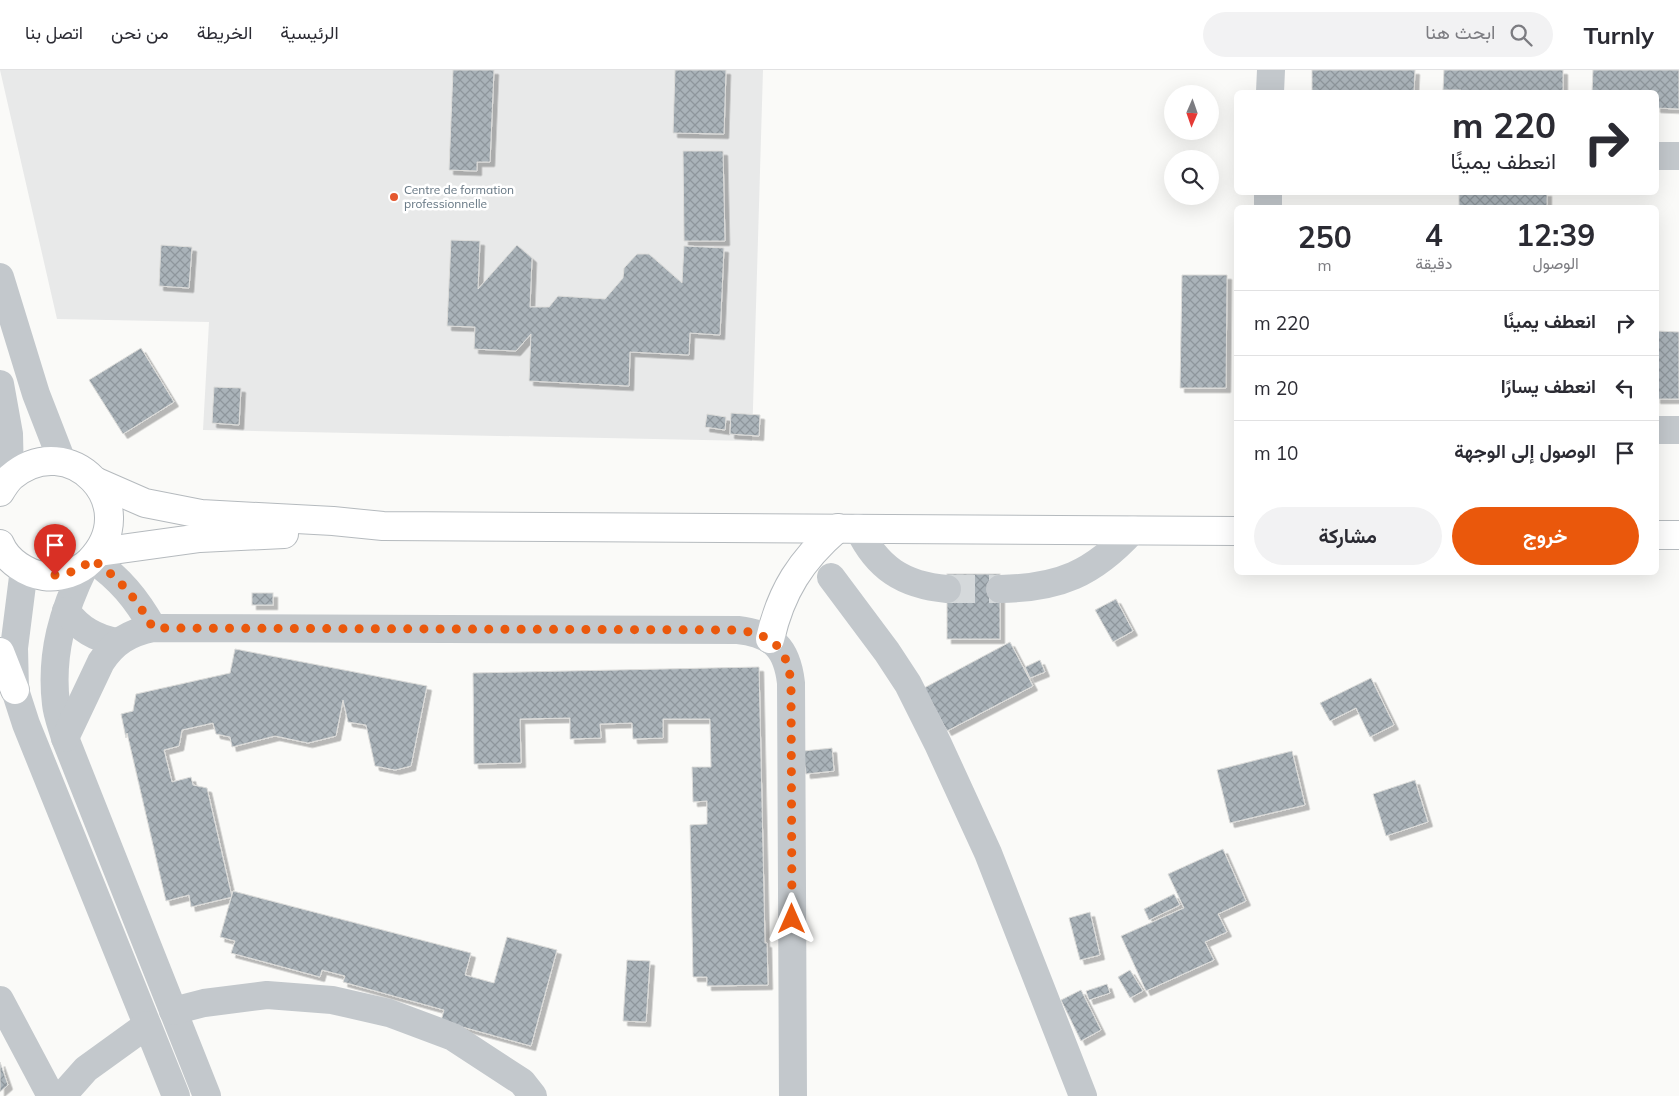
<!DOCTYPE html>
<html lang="ar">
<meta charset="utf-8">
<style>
:root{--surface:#fff;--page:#f2f2f3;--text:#2b2b33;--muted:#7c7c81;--line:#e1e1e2;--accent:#ea580c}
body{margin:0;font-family:Mulish,Vazirmatn,sans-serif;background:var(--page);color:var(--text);direction:rtl;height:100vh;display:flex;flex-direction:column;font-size:19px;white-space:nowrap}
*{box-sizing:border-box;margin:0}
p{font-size:16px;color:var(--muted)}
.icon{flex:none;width:28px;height:28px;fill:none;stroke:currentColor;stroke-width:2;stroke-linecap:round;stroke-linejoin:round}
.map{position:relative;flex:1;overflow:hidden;direction:ltr}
.side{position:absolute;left:1234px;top:135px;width:425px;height:370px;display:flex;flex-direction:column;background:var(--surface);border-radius:8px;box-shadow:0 5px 20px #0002;direction:rtl}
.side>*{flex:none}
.banner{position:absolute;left:1234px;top:20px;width:425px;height:105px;border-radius:8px;box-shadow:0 5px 20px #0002;direction:rtl;background:#fff;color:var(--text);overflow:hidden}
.needle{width:32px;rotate:182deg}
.tools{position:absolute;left:1164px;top:15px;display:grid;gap:10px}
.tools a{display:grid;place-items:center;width:55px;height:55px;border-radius:50%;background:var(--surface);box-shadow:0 5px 20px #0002;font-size:25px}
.pin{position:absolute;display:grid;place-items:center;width:42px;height:42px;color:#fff;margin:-51px -21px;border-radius:50% 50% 50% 0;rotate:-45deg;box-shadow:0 0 5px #0007}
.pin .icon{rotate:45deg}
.me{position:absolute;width:55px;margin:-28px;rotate:0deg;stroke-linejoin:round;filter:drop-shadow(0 0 4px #0008)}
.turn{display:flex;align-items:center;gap:18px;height:105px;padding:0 20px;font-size:22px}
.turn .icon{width:65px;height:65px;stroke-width:2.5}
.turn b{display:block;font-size:35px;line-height:42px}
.eta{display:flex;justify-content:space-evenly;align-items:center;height:85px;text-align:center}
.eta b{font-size:30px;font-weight:700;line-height:35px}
.primary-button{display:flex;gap:10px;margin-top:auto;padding:10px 20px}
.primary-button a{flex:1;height:58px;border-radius:30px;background:var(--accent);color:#fff;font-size:20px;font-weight:700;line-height:58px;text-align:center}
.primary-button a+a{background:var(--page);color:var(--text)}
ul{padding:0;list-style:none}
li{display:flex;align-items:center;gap:15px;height:65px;padding:0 20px;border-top:1px solid var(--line)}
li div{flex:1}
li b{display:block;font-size:19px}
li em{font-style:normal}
header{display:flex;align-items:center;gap:30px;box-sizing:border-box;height:70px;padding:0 25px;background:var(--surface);border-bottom:1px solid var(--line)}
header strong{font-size:24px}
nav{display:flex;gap:28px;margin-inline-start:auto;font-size:18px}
.search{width:350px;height:45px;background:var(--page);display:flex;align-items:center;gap:12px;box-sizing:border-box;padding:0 18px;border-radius:28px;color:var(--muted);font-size:19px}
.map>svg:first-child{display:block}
</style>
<header>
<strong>Turnly</strong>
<div class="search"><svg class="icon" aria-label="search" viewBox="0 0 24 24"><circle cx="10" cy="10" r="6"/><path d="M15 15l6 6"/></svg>ابحث هنا</div>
<nav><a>الرئيسية</a><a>الخريطة</a><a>من نحن</a><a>اتصل بنا</a></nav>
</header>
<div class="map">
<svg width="1679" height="1026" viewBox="0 0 1679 1026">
<defs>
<pattern id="building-cross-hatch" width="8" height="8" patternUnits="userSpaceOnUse" patternTransform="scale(1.25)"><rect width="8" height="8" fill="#aab3b9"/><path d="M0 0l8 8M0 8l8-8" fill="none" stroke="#8e969c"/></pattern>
<filter id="shadow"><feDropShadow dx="4.5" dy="4.5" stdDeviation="0" flood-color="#0004"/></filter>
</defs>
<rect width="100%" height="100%" fill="#fafaf8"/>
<!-- built -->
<path fill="#e8e9e9" d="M0,0H763L752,371L203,360L209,252L57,249Z"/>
<!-- building -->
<g fill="url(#building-cross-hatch)" stroke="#dcdcda" filter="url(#shadow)">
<path d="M453,0H494L490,92H477V101L449,100Z"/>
<path d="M675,0H726L724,64L673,63Z"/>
<path d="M1312,0H1415L1414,22H1312Z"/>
<path d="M1444,0H1563V22H1461V20H1443Z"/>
<path d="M1593,0H1679V39L1656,38V22H1592Z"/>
<path d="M683,81H723L725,171H684Z"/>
<rect x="1459" y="122" width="88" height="16"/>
<path d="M451,170L480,171L478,219L517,175L532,188L530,237H549L558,226L605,229L623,208L624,198L637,184H649L682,213L684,176L724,178L720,265L690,263L689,285L630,282L629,316L529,311L531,264L516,281L474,279L475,257L447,256Z"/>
<path d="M161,175L192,177L189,218L159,216Z"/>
<path d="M1182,205H1227L1226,318H1180Z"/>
<path d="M1656,261L1679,262V329H1656Z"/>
<path d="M141,278L174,332L123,364L89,310Z"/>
<path d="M214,317L241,318L239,355L212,353Z"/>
<path d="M731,343L760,345L759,366L730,364Z"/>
<path d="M707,344L726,347L725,360L705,357Z"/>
<rect x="947" y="504" width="53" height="65"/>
<rect x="252" y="523" width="21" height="12"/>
<path d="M1116,529L1133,561L1113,572L1095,540Z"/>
<path d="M1010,572L1033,616L947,661L924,618Z"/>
<path d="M235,579L427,616L411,696L395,700L375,696L366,655L348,652L343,630L336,666L308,673L275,666L232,677L230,667L216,664L213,653L182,660L179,676L164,680L172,712L191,707L193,715L207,718L232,827L191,837L189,825L166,831L127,663L126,668L121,644L133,641L136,624L230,603Z"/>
<path d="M1040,590L1045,602L1030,608L1025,597Z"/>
<path d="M759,597L765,873H767L768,915L707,916V907H693L690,755L707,754V731L693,732L692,697H711L710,649H663V668L633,669L632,653L600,654L601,668L570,669V648L520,649L521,693L474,694L473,603Z"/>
<path d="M1371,608L1394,655L1370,667L1356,638L1330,651L1320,633Z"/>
<path d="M832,678L834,701L806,704L803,681Z"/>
<path d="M1292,681L1305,735L1230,753L1217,700Z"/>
<path d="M1415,710L1428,752L1386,766L1373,724Z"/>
<path d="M1223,779L1246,831L1218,844L1227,862L1205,872L1214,890L1146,921L1121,866L1184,838L1168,804Z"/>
<path d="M233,821L471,883L465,905L494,913L507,867L557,880L531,976L441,951L444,940L343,912L345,906L322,900L320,907L231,883L235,871L220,867Z"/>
<path d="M1174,824L1180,835L1149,850L1144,839Z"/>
<path d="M1090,842L1100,885L1080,890L1069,848Z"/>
<path d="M627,890L650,891L646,952L623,951Z"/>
<path d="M1130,900L1143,921L1130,928L1118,907Z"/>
<path d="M1107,914L1110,923L1089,930L1086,921Z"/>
<path d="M1081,920L1101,960L1081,971L1061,930Z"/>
<path d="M0,992L8,1015L0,1022Z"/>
</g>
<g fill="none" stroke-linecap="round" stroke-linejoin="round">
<!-- minor-tunnel -->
<path stroke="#d5d9db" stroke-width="28" stroke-dasharray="28 14" stroke-linecap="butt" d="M947,519H1000"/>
<defs>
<g id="major">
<path d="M97,412L145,433L201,444L333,451L383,456L1236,461"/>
<path d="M0,422C3,417 7,411 11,407C69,357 145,435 90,491C79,502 60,508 44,506C27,504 7,491 0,474"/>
<path d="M1656,465H1679"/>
<path d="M99,482L200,468L284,464"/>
<path d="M770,569C781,521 801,490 838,458"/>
<path d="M0,582L15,620"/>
</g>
</defs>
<!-- major casing -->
<use href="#major" stroke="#b5babe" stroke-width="30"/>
<!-- minor -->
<g stroke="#c3c8cc" stroke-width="28">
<path d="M1270,22L1271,0"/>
<path d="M1656,86H1679"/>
<path d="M1268,138V122"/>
<path d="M0,207L36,324L62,391"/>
<path d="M0,314L9,364L10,408"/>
<path d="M1656,360H1679"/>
<path d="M858,458C877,498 903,515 947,519"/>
<path d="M92,489C120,509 136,528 153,558"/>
<path d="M85,496C63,540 50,584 56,634C57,645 62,657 65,668L207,1026"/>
<path d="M24,499L14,578L15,620L26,654L176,1026"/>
<path d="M831,507L887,582L908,614L938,674L988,783L1083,1026"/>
<path d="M1000,519C1059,518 1093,504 1133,460"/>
<path d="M66,541C80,559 95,568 117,572"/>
<path d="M65,668L101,592C114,572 129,563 153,558L738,560C773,564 787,578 791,613L793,1026"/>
<path d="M0,930L51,1026"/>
<path d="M173,941L204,933L267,925L332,930L389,943L453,967L522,1012L533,1026"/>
<path d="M62,1026L86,999L147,955"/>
</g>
<!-- major -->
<use href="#major" stroke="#fff" stroke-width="28"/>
</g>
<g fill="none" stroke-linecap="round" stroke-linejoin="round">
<!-- route -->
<path stroke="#ea580c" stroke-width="9" stroke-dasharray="0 16.2" d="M55,505C69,504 82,499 92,489C120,509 136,528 153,558L738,560C773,565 787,577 791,613L792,849"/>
</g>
<!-- markers -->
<circle fill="#e4572e" stroke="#fff" stroke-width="2" cx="394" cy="127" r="5"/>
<g text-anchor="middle" stroke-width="5" stroke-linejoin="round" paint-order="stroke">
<!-- poi labels -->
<g font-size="12" fill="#657683" stroke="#fff" text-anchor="start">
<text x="404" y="124">Centre de formation<tspan x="404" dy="14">professionnelle</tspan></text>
</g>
</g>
</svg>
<div class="tools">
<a><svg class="needle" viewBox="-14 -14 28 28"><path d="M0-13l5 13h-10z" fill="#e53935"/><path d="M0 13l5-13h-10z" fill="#7c7c81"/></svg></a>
<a><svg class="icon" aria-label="search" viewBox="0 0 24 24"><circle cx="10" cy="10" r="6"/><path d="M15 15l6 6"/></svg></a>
</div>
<div class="pin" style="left:55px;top:505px;background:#d93025"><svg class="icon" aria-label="arrive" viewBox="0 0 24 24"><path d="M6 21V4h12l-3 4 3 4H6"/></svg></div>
<svg class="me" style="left:792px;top:849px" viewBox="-20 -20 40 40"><path d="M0-17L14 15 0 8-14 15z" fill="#ea580c" stroke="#fff" stroke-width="4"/></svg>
<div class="banner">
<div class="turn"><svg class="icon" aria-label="right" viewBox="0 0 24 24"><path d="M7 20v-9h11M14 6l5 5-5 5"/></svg><div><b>220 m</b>انعطف يمينًا</div></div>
</div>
<section class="side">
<div class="eta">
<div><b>12:39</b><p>الوصول</p></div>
<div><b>4</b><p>دقيقة</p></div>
<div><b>250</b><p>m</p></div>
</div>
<ul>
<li><svg class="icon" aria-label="right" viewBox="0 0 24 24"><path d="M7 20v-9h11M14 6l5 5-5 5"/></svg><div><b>انعطف يمينًا</b></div><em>220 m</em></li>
<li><svg class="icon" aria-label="left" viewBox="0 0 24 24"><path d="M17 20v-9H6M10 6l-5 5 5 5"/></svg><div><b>انعطف يسارًا</b></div><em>20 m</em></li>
<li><svg class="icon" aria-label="arrive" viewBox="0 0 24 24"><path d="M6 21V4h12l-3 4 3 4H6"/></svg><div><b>الوصول إلى الوجهة</b></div><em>10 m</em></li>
</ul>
<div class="primary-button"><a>خروج</a><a>مشاركة</a></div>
</section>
</div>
